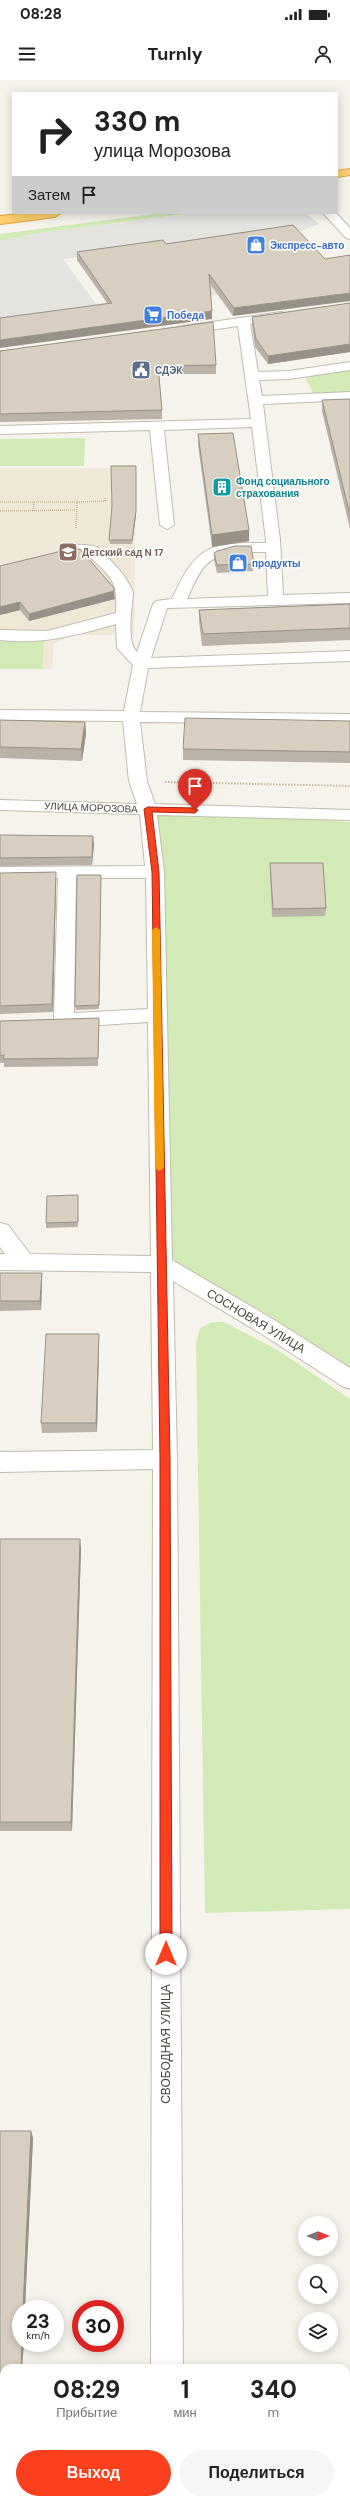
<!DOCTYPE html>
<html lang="ru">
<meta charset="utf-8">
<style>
:root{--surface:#fff;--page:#f6f6f6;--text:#222;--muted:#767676;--accent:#fc3f1d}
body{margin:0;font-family:"DM Sans",sans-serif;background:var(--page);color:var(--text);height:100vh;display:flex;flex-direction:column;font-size:15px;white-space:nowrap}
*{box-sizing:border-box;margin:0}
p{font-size:13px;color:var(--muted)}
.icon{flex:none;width:22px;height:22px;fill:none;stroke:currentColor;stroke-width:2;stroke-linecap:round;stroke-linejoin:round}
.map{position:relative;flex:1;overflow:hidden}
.panel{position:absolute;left:0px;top:2284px;width:350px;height:140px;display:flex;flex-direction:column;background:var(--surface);border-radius:12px 12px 0 0;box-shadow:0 2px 10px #0003}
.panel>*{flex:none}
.top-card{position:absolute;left:12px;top:12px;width:326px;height:122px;border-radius:0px;box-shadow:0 2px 10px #0003;background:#fff;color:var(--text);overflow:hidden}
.needle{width:26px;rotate:90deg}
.controls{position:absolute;left:298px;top:2136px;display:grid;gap:8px}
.controls a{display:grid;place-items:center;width:40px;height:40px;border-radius:50%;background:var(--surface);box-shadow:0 2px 10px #0003;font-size:20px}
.speed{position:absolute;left:12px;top:2220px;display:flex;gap:8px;font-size:20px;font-weight:700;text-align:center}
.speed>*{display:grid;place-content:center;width:52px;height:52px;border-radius:50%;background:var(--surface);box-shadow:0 2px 10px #0003;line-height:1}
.speed small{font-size:10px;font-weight:400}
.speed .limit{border:6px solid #d22;background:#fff;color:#111}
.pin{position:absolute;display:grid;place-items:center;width:34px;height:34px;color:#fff;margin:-41px -17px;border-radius:50% 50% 50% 0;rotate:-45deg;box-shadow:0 0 4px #0007}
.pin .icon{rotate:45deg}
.me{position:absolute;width:44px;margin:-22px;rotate:0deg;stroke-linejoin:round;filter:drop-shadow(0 0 3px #0008)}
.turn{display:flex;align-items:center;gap:14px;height:84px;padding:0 16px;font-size:18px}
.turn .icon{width:52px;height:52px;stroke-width:2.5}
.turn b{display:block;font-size:28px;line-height:34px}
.then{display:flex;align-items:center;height:38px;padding:0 16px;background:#0003;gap:8px;font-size:15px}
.eta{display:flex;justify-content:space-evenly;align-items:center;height:68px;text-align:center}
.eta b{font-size:24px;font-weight:700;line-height:28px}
.button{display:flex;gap:8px;margin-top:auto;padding:8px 16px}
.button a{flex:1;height:46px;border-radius:24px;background:var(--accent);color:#fff;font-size:16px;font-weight:700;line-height:46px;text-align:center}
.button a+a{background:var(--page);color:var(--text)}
.status{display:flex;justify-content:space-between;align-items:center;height:28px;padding:0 20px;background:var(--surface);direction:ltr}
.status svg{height:11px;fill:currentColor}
header{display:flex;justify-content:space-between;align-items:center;height:52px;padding:0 16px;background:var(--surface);font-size:18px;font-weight:700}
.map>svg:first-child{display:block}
</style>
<div class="status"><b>08:28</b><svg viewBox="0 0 49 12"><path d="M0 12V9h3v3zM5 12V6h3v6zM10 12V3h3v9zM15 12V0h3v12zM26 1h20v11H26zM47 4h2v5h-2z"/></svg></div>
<header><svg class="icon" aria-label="menu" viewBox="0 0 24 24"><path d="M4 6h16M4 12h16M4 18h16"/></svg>Turnly<svg class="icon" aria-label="person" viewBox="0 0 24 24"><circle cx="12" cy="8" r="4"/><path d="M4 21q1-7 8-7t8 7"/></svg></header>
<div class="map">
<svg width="350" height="2424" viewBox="0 0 350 2424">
<rect width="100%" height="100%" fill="#f6f3ec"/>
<!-- education -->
<path fill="#efe8d6" d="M0,388H136L134,555H70L54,564L52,589H0Z"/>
<!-- green -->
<g fill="#d2eab5">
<path d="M161,133H193L46,152L0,161V154Z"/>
<path d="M350,289V312L313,313L306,299L311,294Z"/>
<path d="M85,358L84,386H0V359Z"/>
<path d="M44,561L42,589H0V562Z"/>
<path d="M148,729L350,742V1300L161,1184Z"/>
<path d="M212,1242H224L279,1271L350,1319V1829L205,1833L196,1263L200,1248Z"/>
</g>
<!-- parking -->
<path fill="#e5e3e0" d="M193,133H306L319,144L293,154L170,166L63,179L96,224L221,204L229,213L0,244V161L46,152Z"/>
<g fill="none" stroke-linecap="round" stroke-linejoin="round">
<defs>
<g id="minor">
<path d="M323,133H336L350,148V159L346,158Z"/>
<path d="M282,232L288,236L287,239L250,244L258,292L289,291L350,282V290L289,299L259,300L262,316L350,312V320L263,324L280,460L283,515L350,513V523L167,528L151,578L350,571V581L148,588L140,632L350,634V644L140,642L147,701L155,724L350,730V740L157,735L164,792L172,1180L276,1241L350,1288V1309L342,1306L260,1253L173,1201L177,1379L183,2288H151L153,1389L0,1392V1372L153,1370L151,1192L0,1190V1174H5L0,1167V1143L8,1145L30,1174L151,1176L148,942L69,947L57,945L54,940L58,798L0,799V787L145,786L140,734L0,730V720L137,724L129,701L123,641L0,640V630L124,631L133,585L117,568L116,544C78,555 40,565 0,560V550L47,551L116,533C118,499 111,498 88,475H69L61,470C67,462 89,465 97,467C110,480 126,494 133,512C132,527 126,562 137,572L153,524L156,521L172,519C196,466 208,462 266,463V460L252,347L164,350L174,445L167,449L160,445L150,350L0,354V346L251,339L238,246L183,254L177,250L183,246ZM235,472H266L268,516L187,519C199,493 204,476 235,472ZM76,798H146L148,929L74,933Z"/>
<rect x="150" y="2420" width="34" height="4"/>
</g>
<g id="highway">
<path d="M350,89V95L337,97V91Z"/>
<path d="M27,133H61L55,137L0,144V136Z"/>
</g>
</defs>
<!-- minor casing -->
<use href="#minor" stroke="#c2bbae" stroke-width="2"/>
<!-- highway casing -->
<use href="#highway" stroke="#e0a43c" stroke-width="2"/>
<!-- path-far1 -->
<g stroke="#c4b79f" stroke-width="1.5" stroke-dasharray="1 1" stroke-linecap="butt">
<path d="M0,422H77L76,449"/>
<path d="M77,422L105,421V418"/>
<path d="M0,431L76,430"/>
<path d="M33,431L34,422"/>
</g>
<!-- path -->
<path stroke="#c4b79f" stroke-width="2" stroke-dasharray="1.5 1.5" stroke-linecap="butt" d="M165,702L350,706"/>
<!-- minor -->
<use href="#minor" fill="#fff" fill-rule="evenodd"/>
<!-- highway -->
<use href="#highway" fill="#ffcf6e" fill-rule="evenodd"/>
</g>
<!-- wall -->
<g fill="#bab2a6">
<path d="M293,145L233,236L210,204L212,239L107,223L77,180V172L166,164Z"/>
<path d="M350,223V272L268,284L255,267L252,245V237Z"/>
<path d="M0,271L216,285V294H159L162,330V339L0,342Z"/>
<path d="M350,319V449L322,331V320Z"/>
<path d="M198,354L249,450V461L212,467L198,365Z"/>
<path d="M136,435L132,464H110L109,460Z"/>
<path d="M214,473L254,484L253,491L217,493L214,480Z"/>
<path d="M0,486L115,519L29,541L20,530L0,535Z"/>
<path d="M350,524V560L202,566L199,541V530Z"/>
<path d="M0,640L85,642L86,654L82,681L0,678Z"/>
<path d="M350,641V683L183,680V669Z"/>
<path d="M0,755L94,764L92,785L0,786Z"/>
<path d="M270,783L326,828L325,836L272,837L270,791Z"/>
<path d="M56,792V800L53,932L0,934V793Z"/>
<path d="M101,800L99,929L76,930L75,926Z"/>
<path d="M99,938L98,986L4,987V983H0V941Z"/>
<path d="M78,1115V1147L46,1148V1143Z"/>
<path d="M0,1193H42V1203L41,1230L0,1231Z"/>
<path d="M99,1264L97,1352L42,1353L41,1343Z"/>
<path d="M0,1459L81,1469L72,1751H0Z"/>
<path d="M0,2051H31L33,2058L22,2288H4V2404H0Z"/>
</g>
<!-- shaded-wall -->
<g fill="#979187">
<path d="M350,213V221L233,236L234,228Z"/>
<path d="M212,231V239L0,268V260Z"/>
<path d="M350,264V272L268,284V276Z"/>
<path d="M136,386V435L132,464V460Z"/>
<path d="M249,450V461L212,467V455Z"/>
<path d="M114,511L115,519L29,541V534Z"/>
<path d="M20,522V530L0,535V527Z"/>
<path d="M85,642L86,654L82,681L81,669Z"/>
<path d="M93,756L94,764L92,785V777Z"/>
<path d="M56,792V800L53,932L52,924Z"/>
<path d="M42,1193V1203L41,1230L40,1221Z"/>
<path d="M99,1254V1264L97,1352L96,1343Z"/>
<path d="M80,1459L81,1469L72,1751L71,1742Z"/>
<path d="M31,2051L33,2058L25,2229H23Z"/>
<path d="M22,2263H24L22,2288H21Z"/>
</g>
<!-- building -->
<g fill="#d8cfc1" stroke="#979187">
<path d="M293,145L325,179L350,175V213L234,228L209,194L212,231L0,260V238L112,223L77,172L163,160L166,164Z"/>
<path d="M350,223V264L268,276L256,259L252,237Z"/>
<path d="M213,242L216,285L158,286L162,330L0,334V271Z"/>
<path d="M350,319V435L322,320Z"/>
<path d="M233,353L249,450L212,455L198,354Z"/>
<path d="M111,386H136V431L132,460H109L112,426Z"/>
<path d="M235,466H251L254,484L217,485L214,473L217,471Z"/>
<path d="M70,469H80L114,508V511L29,534L20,522L0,527V486Z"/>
<path d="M350,524V548L203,554L199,530Z"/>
<path d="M185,638L350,641V672L183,669Z"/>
<path d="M0,640L85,642L81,669L0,667Z"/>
<path d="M0,755L93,756L92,777L0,778Z"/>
<path d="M270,783H323L326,828L273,829Z"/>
<path d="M56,792L52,924L0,926V793Z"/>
<path d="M77,795H101L99,925L75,926Z"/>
<path d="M99,938L98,978L3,979L4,975L0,976V941Z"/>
<path d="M78,1115V1142L46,1143L47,1116Z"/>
<path d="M0,1193H42L40,1221H0Z"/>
<path d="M46,1254H99L96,1343H41Z"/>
<path d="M0,1459H80L71,1742H0Z"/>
<path d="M0,2051H31L23,2229H21V2263H22L21,2288H4V2400H0Z"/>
</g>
<!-- route -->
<path fill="#fc3f1d" stroke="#a42913" d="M148,727L195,728L198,730L195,733L152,732L159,792L170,1379L172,1874L166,1879L160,1874V1379L152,792L144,729Z"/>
<!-- slow -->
<path fill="#f59e0b" d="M156,847L160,850L164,1088L159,1091L155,1088L152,850Z"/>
<!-- icons -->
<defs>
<symbol id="shop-square" viewBox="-11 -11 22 22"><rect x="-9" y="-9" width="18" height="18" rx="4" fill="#3f7fe0" stroke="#fff"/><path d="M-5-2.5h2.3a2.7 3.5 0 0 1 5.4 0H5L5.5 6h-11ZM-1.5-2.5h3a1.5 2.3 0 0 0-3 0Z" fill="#fff"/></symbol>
<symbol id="supermarket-square" viewBox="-11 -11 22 22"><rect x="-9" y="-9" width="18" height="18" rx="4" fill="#3f7fe0" stroke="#fff"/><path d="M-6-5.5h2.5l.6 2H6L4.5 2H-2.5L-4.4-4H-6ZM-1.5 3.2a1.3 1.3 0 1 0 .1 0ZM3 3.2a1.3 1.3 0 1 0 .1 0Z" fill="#fff"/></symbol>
<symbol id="civic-square" viewBox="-11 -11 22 22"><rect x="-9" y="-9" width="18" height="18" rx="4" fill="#5c6f8a" stroke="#fff"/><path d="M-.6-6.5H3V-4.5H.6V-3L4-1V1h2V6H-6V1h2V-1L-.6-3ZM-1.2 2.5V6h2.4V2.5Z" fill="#fff"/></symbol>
<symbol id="building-square" viewBox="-11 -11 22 22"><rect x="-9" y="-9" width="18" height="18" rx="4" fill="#0f9aa8" stroke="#fff"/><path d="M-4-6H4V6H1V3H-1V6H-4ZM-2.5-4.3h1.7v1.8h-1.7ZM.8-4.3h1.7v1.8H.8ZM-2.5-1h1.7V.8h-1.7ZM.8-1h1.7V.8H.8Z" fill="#fff"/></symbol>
<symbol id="school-square" viewBox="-11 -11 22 22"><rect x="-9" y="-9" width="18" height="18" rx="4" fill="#8d6e63" stroke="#fff"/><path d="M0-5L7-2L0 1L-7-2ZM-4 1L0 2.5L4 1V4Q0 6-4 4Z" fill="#fff"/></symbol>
</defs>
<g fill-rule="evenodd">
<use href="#shop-square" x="245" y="154" width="22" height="22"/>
<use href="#supermarket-square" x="142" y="224" width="22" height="22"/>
<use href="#civic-square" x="130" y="279" width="22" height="22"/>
<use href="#building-square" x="211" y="396" width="22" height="22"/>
<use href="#school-square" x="57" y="461" width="22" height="22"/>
<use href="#shop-square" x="227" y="472" width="22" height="22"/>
</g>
<g text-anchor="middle" stroke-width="3" stroke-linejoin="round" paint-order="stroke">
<!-- far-shop labels -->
<g font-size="10" font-weight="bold" fill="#366cbe" stroke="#fff" text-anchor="start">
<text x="270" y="169">Экспресс-авто</text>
<text x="167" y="239">Победа</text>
<text x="252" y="487">продукты</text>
</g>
<!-- far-service labels -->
<g font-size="10" font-weight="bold" fill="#4e5e75" stroke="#fff" text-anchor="start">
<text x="155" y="294">СДЭК</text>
</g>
<!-- far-culture labels -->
<g font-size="10" font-weight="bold" fill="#0d838f" stroke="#fff" text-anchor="start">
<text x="236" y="405">Фонд социального<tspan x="236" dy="12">страхования</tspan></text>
</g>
<!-- far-education labels -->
<g font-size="10" font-weight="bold" fill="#785e54" stroke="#fff" text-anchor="start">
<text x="82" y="476">Детский сад N 17</text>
</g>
<!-- far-street labels -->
<g font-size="10" fill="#4b4439" stroke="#fff">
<text transform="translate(91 727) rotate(2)" y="4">УЛИЦА МОРОЗОВА</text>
</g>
<!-- street labels -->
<g font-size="12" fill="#4b4439" stroke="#fff">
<text transform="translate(256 1241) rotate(31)" y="4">СОСНОВАЯ УЛИЦА</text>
<text transform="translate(166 1964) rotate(-90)" y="4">СВОБОДНАЯ УЛИЦА</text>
</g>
</g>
</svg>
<div class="controls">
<a><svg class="needle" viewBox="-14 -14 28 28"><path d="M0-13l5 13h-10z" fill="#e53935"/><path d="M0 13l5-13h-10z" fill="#767676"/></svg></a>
<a><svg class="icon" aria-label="search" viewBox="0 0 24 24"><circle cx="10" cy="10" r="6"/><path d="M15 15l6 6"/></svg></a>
<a><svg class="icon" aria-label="layers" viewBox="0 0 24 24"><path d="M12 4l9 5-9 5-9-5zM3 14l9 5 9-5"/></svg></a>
</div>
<div class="speed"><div>23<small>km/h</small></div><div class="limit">30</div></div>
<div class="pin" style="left:195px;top:730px;background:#d93025"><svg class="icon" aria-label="arrive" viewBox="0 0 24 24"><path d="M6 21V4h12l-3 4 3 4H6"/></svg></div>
<svg class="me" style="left:166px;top:1874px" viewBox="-20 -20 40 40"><circle r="19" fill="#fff"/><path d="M0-13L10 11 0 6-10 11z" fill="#fc3f1d"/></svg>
<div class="top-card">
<div class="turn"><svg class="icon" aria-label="right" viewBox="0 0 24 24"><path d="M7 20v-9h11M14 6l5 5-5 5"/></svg><div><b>330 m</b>улица Морозова</div></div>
<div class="then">Затем<svg class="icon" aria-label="arrive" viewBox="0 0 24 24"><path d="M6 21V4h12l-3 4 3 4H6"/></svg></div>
</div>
<section class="panel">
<div class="eta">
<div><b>08:29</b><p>Прибытие</p></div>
<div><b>1</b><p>мин</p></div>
<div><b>340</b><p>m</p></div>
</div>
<div class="button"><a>Выход</a><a>Поделиться</a></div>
</section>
</div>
